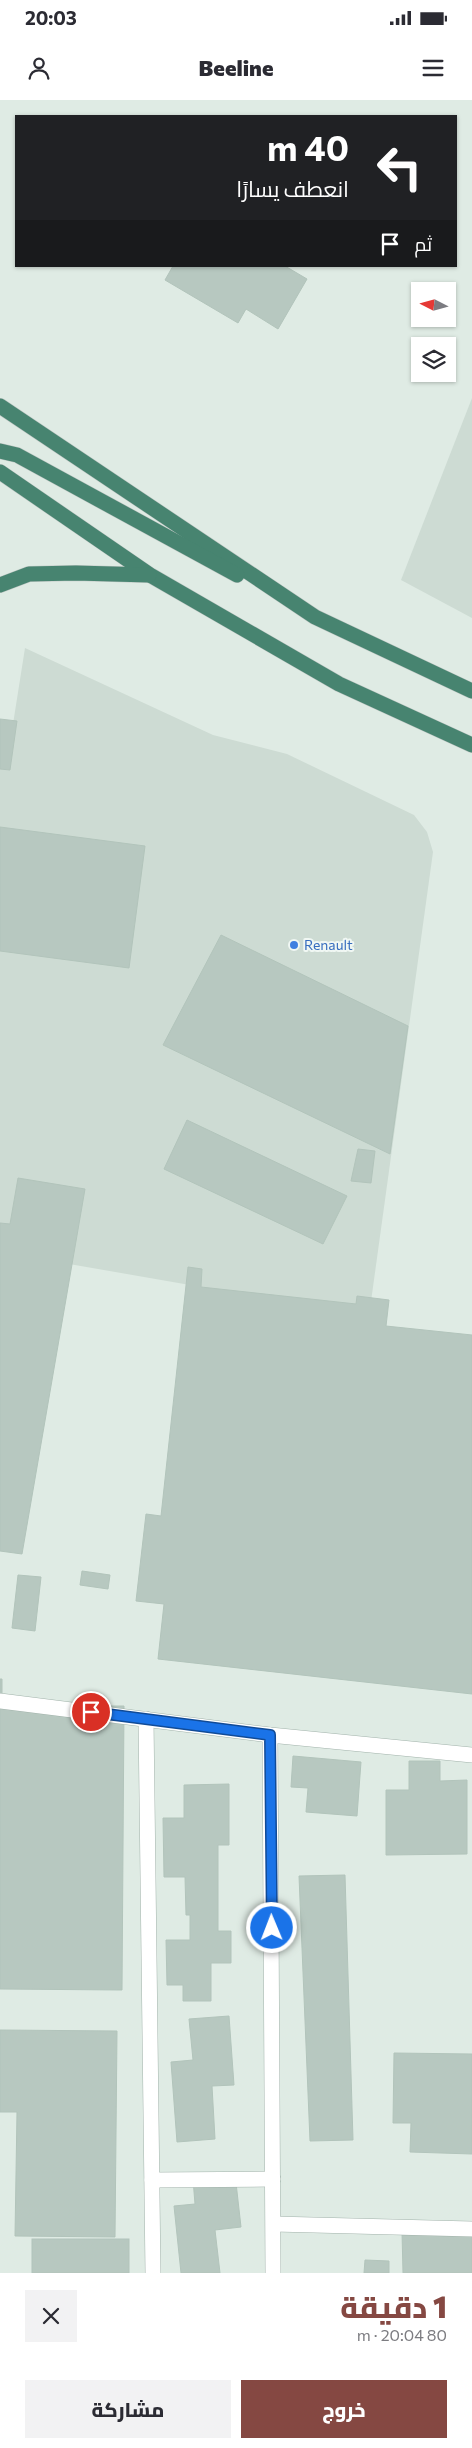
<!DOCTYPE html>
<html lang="ar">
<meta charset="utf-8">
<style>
:root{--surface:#fff;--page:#f2f2f3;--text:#2b2b33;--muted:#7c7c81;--accent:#854842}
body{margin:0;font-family:Commissioner,Cairo,sans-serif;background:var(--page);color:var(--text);direction:rtl;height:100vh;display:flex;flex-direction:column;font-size:19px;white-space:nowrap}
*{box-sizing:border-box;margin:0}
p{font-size:16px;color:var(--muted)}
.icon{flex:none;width:28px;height:28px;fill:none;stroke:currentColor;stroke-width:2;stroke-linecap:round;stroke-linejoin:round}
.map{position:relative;height:2173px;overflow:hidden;direction:ltr}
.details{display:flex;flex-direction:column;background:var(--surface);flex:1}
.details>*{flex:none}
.top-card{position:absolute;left:15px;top:15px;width:442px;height:152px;border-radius:0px;box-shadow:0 1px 4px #0004;direction:rtl;background:#202124;color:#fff;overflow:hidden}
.needle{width:32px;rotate:276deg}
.tools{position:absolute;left:411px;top:182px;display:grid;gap:10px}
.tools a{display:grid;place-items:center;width:45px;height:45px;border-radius:0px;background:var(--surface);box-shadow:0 1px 4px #0004;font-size:25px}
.pin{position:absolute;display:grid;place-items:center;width:42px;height:42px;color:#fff;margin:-21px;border:2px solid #fff;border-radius:50%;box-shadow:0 1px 5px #0007}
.me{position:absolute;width:55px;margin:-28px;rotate:359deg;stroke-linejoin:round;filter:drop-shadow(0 0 4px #0008)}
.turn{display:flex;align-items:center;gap:18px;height:105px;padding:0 25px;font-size:22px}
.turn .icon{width:65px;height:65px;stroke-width:2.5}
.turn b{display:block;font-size:35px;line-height:42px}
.then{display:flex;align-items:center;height:48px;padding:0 25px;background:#0003;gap:10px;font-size:19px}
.round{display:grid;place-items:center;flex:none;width:52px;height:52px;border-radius:0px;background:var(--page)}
.head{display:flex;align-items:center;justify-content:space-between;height:85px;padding:0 25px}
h1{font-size:30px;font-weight:800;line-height:38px;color:var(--accent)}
.cta{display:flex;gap:10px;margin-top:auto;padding:10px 25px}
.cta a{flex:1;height:58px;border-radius:0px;background:var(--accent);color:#fff;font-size:20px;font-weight:800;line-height:58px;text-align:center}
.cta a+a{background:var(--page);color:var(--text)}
.status{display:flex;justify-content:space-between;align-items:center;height:35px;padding:0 25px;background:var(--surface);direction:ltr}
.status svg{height:14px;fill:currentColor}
header{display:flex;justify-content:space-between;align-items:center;height:65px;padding:0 25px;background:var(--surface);font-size:22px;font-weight:800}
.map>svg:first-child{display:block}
</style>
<div class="status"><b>20:03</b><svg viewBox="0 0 49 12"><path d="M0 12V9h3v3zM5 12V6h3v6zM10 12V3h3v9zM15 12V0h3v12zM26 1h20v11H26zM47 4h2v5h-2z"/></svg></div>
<header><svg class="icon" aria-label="menu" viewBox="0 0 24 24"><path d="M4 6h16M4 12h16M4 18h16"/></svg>Beeline<svg class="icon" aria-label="person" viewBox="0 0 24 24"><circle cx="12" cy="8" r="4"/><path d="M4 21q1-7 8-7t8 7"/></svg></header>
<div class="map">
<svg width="472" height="2173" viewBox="0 0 472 2173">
<rect width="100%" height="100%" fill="#dfebe4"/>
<!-- built -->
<g fill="#cddbd3">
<path d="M472,298V518L401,480Z"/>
<path d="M25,548L213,635L287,654L414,715L427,732L433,752L369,1216L0,1152V642L10,643Z"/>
</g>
<!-- building -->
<g fill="#b7c8c0" stroke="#b2c4bb">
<path d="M173,166H285L307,179L278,229L246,209L238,223L165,180Z"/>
<path d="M0,619L17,621L10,670L0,669Z"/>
<path d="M0,727L145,746L129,868L0,851Z"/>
<path d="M221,835L408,926L390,1054L163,945Z"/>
<path d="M187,1020L347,1096L323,1144L164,1069Z"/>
<path d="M358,1049L375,1051L371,1083L351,1081Z"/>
<path d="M18,1078L85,1089L22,1454L0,1451V1123L10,1124Z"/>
<path d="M188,1167L202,1169L201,1187L356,1204L357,1196L389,1200L386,1226L472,1235V1594L158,1559L164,1504L136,1501L146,1414L161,1416Z"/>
<path d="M82,1471L110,1475L108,1489L80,1485Z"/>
<path d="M18,1475L41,1477L35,1531L12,1528Z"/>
<path d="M0,1579H2V1606H124L122,1890L0,1889Z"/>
<path d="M293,1656L361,1662L357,1716L306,1712L308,1688L291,1687Z"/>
<path d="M409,1661H440V1681L467,1680V1754L386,1755V1690H409Z"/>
<path d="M229,1684V1745H218V1831H231V1863H211V1901H183V1885H167L166,1840H190V1815H186L185,1777H164L163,1718H184V1685Z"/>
<path d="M345,1775L353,2040L310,2041L299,1776Z"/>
<path d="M229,1916L234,1985L212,1986L215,2039L177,2042L171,1962L193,1960L189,1919Z"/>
<path d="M0,1930L117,1931L115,2137L15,2136L17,2012H0Z"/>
<path d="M394,1953L472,1954V2054L410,2052L411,2023H393Z"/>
<path d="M235,2074L241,2127L215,2130L220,2173H181L174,2106L195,2104L193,2079Z"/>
<path d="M472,2131V2173H403L402,2132Z"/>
<rect x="32" y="2139" width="97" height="34"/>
<path d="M365,2160L389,2161V2173H364Z"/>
</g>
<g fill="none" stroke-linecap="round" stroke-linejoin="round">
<defs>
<g id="minor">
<path d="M0,1601L270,1635L472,1655"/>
<path d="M146,1619L153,2173"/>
<path d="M270,1635L273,2173"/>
<path d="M152,2080L273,2079"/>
<path d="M274,2124L472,2129"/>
</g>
<g id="trunk">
<path d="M0,306L315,517L472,591"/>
<path d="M0,351L17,355L237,475"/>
<path d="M0,372L150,475L339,584L472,645"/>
<path d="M0,485L29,474L76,473L149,475"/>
</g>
</defs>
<!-- minor casing -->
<use href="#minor" stroke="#a2b3ab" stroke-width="16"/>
<!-- trunk casing -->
<use href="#trunk" stroke="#c1c8c5" stroke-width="16"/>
<!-- minor -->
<use href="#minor" stroke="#fff" stroke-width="15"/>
<!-- trunk -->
<use href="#trunk" stroke="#478470" stroke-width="15"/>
</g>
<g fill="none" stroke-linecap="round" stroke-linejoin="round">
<defs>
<path id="route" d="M91,1612L270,1635L272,1828"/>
</defs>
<!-- route casing -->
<use href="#route" stroke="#114b97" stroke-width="12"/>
<!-- route -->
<use href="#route" stroke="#1a73e8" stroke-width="9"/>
</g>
<!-- markers -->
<circle fill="#3f7fe0" stroke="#f0f7f3" stroke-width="2" cx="294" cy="845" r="5"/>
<g text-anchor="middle" stroke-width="4" stroke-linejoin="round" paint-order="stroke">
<!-- shop labels -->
<g font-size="14" fill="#366cbe" stroke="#f0f7f3" text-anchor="start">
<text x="304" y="850">Renault</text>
</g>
</g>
</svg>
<div class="tools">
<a><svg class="needle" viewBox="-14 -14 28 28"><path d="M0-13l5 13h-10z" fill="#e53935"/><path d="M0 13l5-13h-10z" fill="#7c7c81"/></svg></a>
<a><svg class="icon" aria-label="layers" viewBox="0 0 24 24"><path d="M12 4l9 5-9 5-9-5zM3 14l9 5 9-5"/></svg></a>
</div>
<div class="pin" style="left:91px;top:1612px;background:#d93025"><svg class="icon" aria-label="arrive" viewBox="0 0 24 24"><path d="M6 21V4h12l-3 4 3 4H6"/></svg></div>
<svg class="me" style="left:272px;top:1828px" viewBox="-20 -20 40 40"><circle r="17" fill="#1a73e8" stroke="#fff" stroke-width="3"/><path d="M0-11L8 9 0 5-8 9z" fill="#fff"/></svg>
<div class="top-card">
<div class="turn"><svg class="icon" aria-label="left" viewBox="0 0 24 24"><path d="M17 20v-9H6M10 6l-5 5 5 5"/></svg><div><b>40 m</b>انعطف يسارًا</div></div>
<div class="then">ثم<svg class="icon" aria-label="arrive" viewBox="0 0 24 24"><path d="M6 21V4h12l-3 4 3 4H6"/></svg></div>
</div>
</div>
<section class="details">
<div class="head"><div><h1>1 دقيقة</h1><p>80 m · 20:04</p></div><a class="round"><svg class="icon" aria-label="close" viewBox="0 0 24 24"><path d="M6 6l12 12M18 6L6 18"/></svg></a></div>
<div class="cta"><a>خروج</a><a>مشاركة</a></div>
</section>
